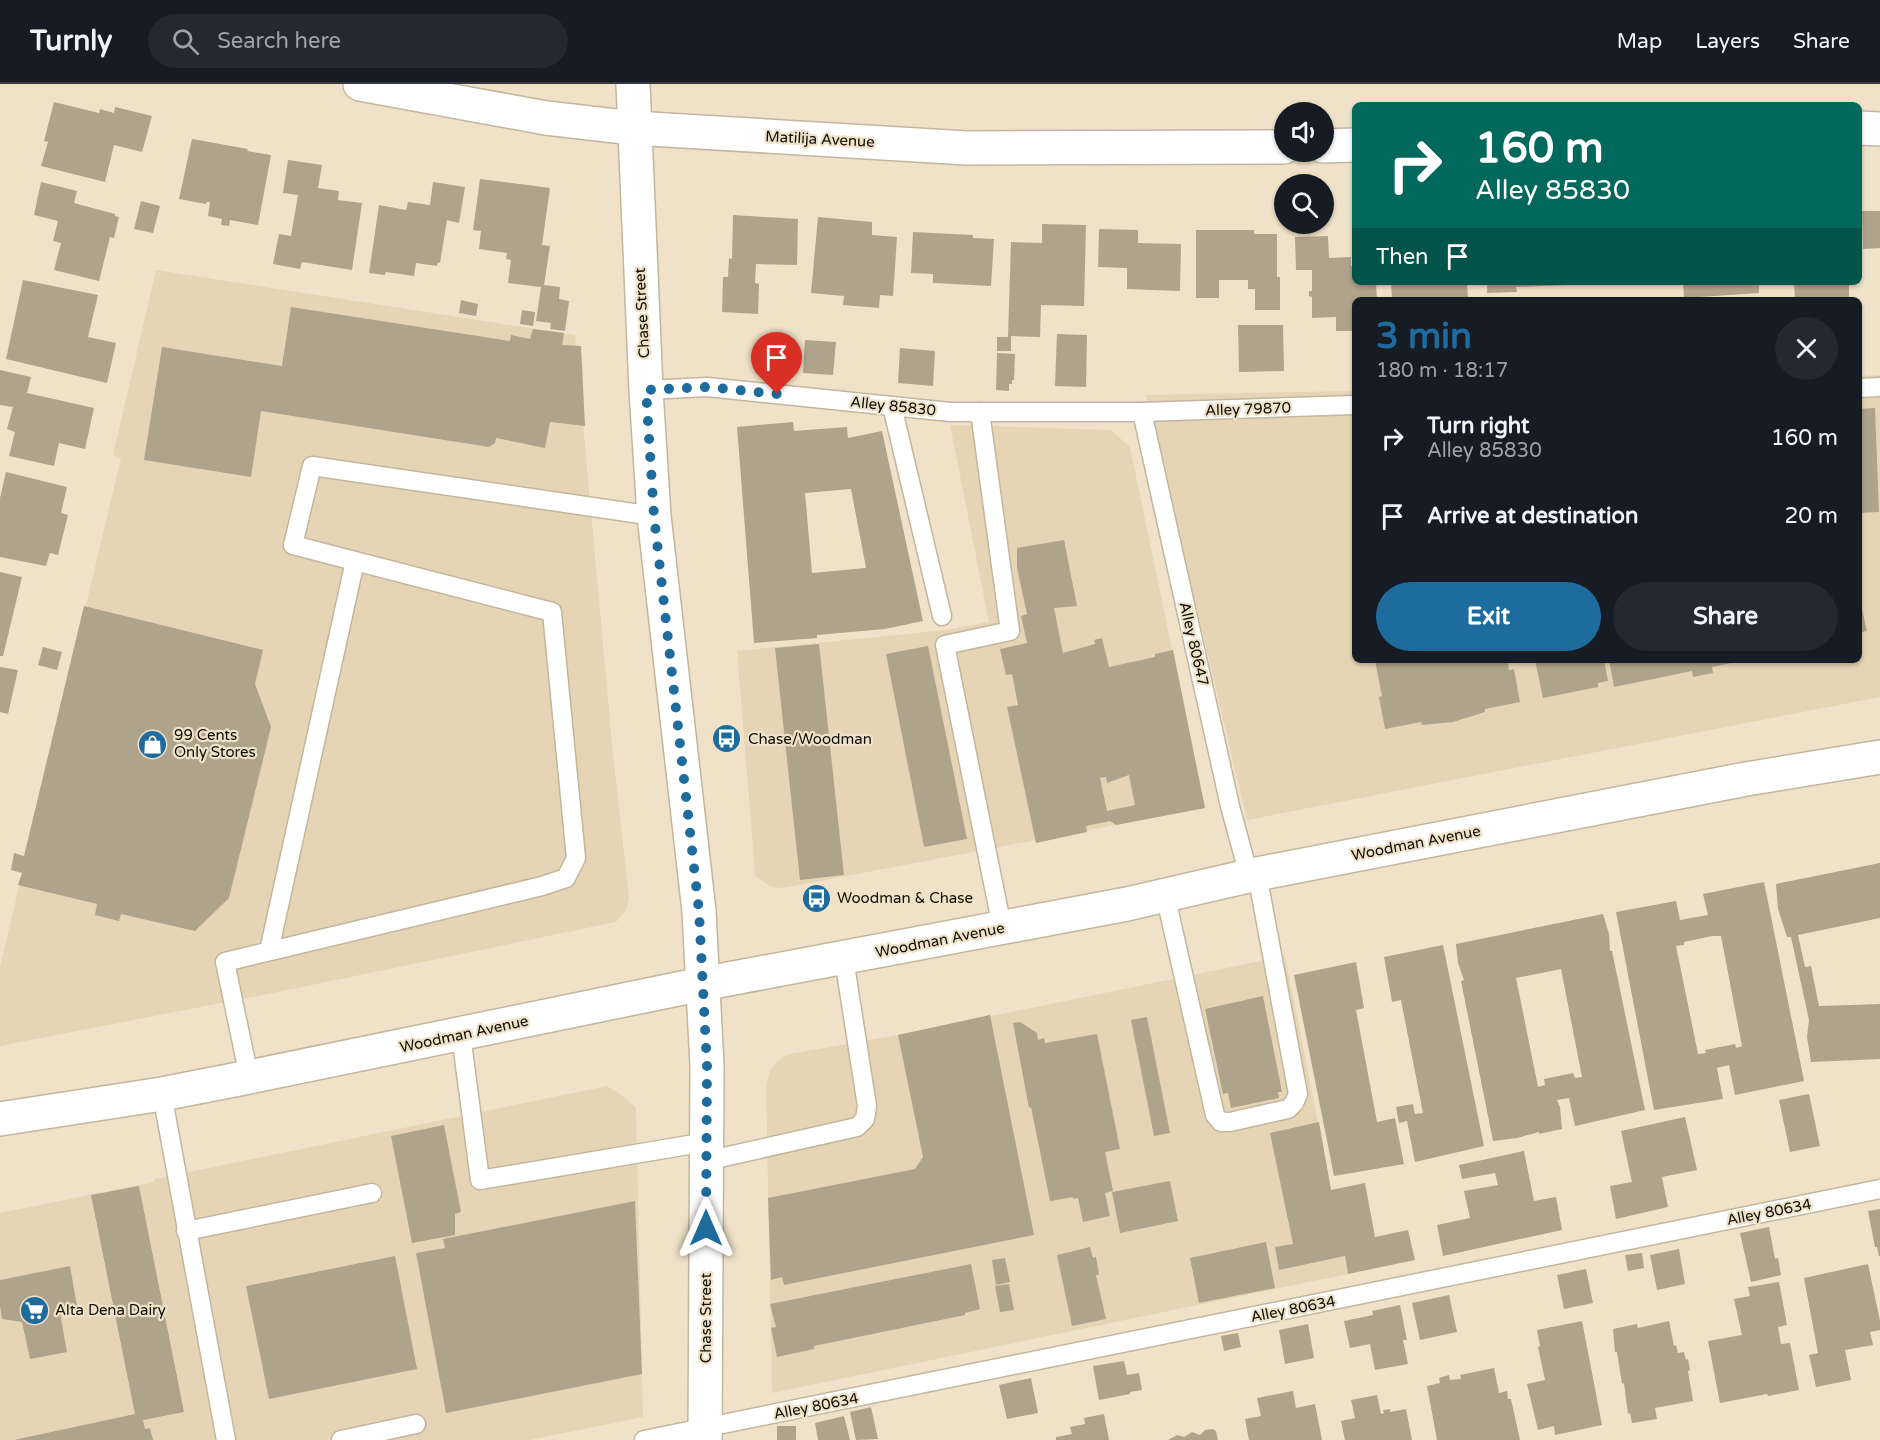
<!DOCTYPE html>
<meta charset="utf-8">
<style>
:root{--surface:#171b24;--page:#242831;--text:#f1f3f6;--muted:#9ea1a6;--line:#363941;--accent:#1e6c9e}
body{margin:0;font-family:"Varela Round",sans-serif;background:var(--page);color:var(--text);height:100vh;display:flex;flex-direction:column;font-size:22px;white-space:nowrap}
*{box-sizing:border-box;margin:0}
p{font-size:20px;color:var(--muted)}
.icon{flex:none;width:33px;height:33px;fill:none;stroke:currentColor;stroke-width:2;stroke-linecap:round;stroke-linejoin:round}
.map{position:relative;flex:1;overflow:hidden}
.details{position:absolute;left:1352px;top:213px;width:510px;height:366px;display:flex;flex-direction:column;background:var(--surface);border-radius:9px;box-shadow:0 2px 4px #0004}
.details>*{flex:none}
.guide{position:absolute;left:1352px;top:18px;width:510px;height:183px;border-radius:9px;box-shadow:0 2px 4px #0004;background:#00695c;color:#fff;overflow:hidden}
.tools{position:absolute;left:1274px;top:18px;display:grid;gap:12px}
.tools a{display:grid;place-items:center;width:60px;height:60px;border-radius:50%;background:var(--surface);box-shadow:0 2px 4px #0004;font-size:30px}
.pin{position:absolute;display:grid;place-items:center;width:51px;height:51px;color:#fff;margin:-62px -26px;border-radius:50% 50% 50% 0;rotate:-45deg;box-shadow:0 0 6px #0007}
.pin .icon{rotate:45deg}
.me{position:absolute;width:66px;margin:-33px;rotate:0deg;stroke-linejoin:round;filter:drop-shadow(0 0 4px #0008)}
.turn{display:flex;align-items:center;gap:21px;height:126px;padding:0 24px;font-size:27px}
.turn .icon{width:78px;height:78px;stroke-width:2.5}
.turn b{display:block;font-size:42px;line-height:51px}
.then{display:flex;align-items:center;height:57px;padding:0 24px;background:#0003;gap:12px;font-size:22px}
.round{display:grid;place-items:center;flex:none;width:63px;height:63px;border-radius:32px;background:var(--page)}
.overview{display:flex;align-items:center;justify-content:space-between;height:102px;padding:0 24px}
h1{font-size:36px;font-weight:700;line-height:45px;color:var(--accent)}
.primary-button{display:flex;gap:12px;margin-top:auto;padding:12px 24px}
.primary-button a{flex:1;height:69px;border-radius:36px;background:var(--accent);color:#fff;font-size:24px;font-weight:700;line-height:69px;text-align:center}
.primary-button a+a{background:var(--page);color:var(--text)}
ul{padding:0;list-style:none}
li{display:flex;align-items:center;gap:18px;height:78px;padding:0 24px}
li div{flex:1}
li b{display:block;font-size:22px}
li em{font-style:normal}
header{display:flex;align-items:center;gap:36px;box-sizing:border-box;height:84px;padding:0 30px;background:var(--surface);border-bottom:2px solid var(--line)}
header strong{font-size:28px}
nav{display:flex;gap:33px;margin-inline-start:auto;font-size:21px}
.search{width:420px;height:54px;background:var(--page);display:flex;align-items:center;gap:15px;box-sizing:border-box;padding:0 21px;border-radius:33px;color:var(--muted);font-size:22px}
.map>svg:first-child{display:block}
</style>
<header>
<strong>Turnly</strong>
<div class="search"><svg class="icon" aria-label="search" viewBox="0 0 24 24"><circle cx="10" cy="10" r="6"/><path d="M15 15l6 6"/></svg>Search here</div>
<nav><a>Map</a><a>Layers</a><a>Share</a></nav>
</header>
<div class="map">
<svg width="1880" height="1356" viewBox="0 0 1880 1356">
<rect width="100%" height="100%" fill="#efe2c8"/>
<!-- built -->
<g fill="#e6d5b5">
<path d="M156,186L575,251L613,670L629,813L627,825L616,838L278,908L0,962V883L121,374L113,371Z"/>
<path d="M1880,291V613L1247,736L1146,311L1354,307V576H1858L1859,292Z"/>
<path d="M950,341L1111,346L1130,363L1205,724L783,804L771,803L756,793L755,788L737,567L946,546L989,538Z"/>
<path d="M1285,872L1348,1190L772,1309L766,1000L771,985L782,973L790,970L898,951Z"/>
<path d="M607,1002L621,1011L636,1023L643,1333L530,1356H0V1129L154,1098L155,1095Z"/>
</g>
<!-- building -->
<g fill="#b0a38b" fill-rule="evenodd">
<path d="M54,18L99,29L100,25L114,29L115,23L152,32L142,68L114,61L105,98L41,82L48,58L44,57Z"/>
<path d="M192,55L248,65L247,67L271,71L258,141L230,136L229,142L221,141L222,135L208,132L210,118H207L206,120L179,115Z"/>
<path d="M288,76L322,81L318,104L339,107L338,116L362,119L352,186L302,178L300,185L273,180L279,150L291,152L298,111L283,109Z"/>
<path d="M480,95L550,104L542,161L550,162L544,201L560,203L559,215L569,217L565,247L550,245L551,239L536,237L541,203L508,199L511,176L506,175L507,169L479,165L481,147L473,146Z"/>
<path d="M41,98L77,107L74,119L115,130V132L119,133L114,154L110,153L99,197L54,186L61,159L53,157L58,137L34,131Z"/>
<path d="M433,98L465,103L459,139L447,136L440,179L438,178L437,182L416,179L414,192L386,188L385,191L369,189L379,121L406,126L408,118L430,121Z"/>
<path d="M141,117L160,122L153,149L134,145Z"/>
<path d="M1862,127H1880V164L1863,165Z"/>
<path d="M733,131L798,135L797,181L756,180L755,199L759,200L758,230L722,228L723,193H728L729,174L732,175Z"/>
<path d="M818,133L872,138V151L897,153L893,212L880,211L879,224L843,221L844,212L811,209Z"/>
<path d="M1042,140L1086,141L1084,222L1041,221L1040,253L1011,252V267H997V253H1008L1011,158L1042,159Z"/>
<path d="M1099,145L1138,146V159L1181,160L1180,207L1127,205V184L1098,183Z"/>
<path d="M1196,146H1254V150H1277V193H1280V226H1255V205H1248V196H1219V214H1196Z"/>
<path d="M913,148L973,151V154L994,155L991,202L933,199V190L911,189Z"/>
<path d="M1328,152L1329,174L1351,173V182H1354V198H1376L1377,216H1354V247H1336V233L1312,234V213L1309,212V207H1312V186H1296L1295,153Z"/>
<path d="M23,196L98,211L88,253L116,259L107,299L6,275Z"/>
<path d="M1391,198H1467L1468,216H1392Z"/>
<path d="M1487,198H1568V201L1516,203L1517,208L1487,209Z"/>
<path d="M1683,198H1759V209L1684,214Z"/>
<path d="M1794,198H1849V216H1795Z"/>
<path d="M461,216L478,220L476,232L459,229Z"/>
<path d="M291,223L510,257L511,251L530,255L533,245L564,249L562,261L581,262L585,342L550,338L545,364L496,354L495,359L489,363L261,327L251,393L144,376L162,263L282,282Z"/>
<path d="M522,226L535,228L533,242L520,240Z"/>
<path d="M1238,241H1283L1284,287L1239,288Z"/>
<path d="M1057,250L1087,251L1086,303L1055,302Z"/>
<path d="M805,256L836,258L833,291L803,289Z"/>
<path d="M900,264L935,267L933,302L898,299Z"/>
<path d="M997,269L1015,270L1014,296H1012V300H1009V307L996,306Z"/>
<path d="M0,286L31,293L27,309L94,324L85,365L59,359L54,382L9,372L15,348L7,345L13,323L0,321Z"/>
<path d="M1875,324L1879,428L1858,429V325Z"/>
<path d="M793,338L794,347L847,343L848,354L882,347L923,537L885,545L817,551V554L754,559L737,343ZM851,405L866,484L812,489L805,409Z"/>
<path d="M6,388L67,403L61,429L68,431L58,471L50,469L46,482L0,473V414Z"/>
<path d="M1064,456L1077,522L1054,524L1063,569L1095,560L1094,556L1102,554L1109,583L1155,573V570L1173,566L1205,724L1116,741L1110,737L1086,742L1087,748L1036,759L1007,623L1018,621L1012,590L1006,591L1000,565L1027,559L1021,532L1027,530L1017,484V464ZM1129,691L1135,721L1107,727L1100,694L1106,693L1107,699Z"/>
<path d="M0,488L22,493L3,572H0Z"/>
<path d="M1858,508L1867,547L1858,549Z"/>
<path d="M84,522L263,566L255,600L271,643L229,814L195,847L121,830L119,837L95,831L97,820L18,801L22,789L11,786L14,769L24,772Z"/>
<path d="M819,560L844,791L800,796L775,564Z"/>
<path d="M928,562L967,755L924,763L886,570Z"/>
<path d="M43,563L62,568L57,586L38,581Z"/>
<path d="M1375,576H1508L1509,586L1514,585L1520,618L1485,625V628L1453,638L1422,641L1421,638L1385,645L1379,613L1382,612Z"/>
<path d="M1535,576H1604L1608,597L1598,599V603L1543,614Z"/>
<path d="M1609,576H1740V577L1712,583L1713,589L1693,593L1692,587L1614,603Z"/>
<path d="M0,583L18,586L8,630L0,628Z"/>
<path d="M1880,779V834L1798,851L1805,883L1811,882L1819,922L1880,920V975L1811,978L1807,953L1809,936L1791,853H1787L1778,825L1776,800Z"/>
<path d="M1764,798L1804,997L1735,1011L1729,981L1717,984L1723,1015L1654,1026L1616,828L1676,817L1680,836L1708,831L1703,810ZM1712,852H1721L1742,962L1736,964L1735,960L1705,966L1706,969L1698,970L1676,862L1684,861V858Z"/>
<path d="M1603,830L1609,850L1610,867H1612L1645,1026L1575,1042L1569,1014L1557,1016L1560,1023L1562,1045L1539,1050V1048L1517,1054L1493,1057L1461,897L1464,896L1458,879L1456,860ZM1561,885L1582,993L1575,994L1573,989L1544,995L1545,1001L1538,1003L1516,894Z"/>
<path d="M1443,861L1484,1062L1415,1078L1407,1037L1399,1039L1396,1023L1413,1020L1415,1030L1423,1029L1401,916L1392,918L1384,873Z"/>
<path d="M1356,878L1364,924L1356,926L1377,1038L1395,1034L1404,1080L1334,1092L1294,891Z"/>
<path d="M1263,912L1282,1008H1278L1279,1014L1231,1024L1228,1009L1223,1010L1205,925Z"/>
<path d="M990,931L1034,1151L784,1201L782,1193L771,1196L768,1114L915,1085L923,1073L898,951Z"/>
<path d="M1147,933L1170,1049L1154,1052L1131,936Z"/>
<path d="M1020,938L1037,949L1038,956L1044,954L1045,959L1097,950L1120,1065L1105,1068L1113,1107L1105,1109L1110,1132L1083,1138L1078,1114L1073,1115V1113L1050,1117L1031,1023L1029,1024L1013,939Z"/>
<path d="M1809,1010L1820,1062L1790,1068L1779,1016Z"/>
<path d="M1685,1033L1697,1086L1662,1093L1668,1123L1616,1135L1610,1102L1632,1098L1621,1047Z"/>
<path d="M1319,1038L1331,1106L1365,1099L1375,1153L1408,1146L1415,1176L1348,1190L1345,1172L1279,1186L1275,1163L1293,1160L1270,1049Z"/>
<path d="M444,1041L461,1128L455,1130V1151L412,1159L391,1052Z"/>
<path d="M1524,1067L1534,1117L1556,1113L1562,1146L1443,1172L1437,1141L1470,1134L1464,1107L1498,1101L1495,1089L1462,1095L1459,1081Z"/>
<path d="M1170,1097L1178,1137L1120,1149L1112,1108Z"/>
<path d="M139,1102L184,1328L143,1336L145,1345L150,1344L153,1356H14L135,1330L91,1111Z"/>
<path d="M635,1117L642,1290L446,1329L416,1169L445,1164L443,1155Z"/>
<path d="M1880,1125V1172H1879L1877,1163H1875L1868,1127Z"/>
<path d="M1769,1143L1775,1175L1778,1174L1781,1191L1751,1198L1740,1149Z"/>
<path d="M1266,1158L1275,1204L1199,1219L1190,1174Z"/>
<path d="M1090,1163L1093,1174L1096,1173L1099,1191H1096L1106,1235L1072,1242L1057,1171Z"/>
<path d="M1679,1165L1685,1200L1657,1206L1650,1171Z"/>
<path d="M1642,1169L1644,1184L1628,1187L1625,1171Z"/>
<path d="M395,1172L417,1285L269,1315L246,1202Z"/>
<path d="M1005,1174L1010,1198L996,1201L992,1176Z"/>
<path d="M971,1180L980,1225L965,1229V1231L814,1262V1265L777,1273L771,1244L776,1243L770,1220Z"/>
<path d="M1868,1180L1880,1237V1246L1870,1248L1873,1261L1845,1266L1851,1296L1816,1303L1809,1271L1818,1269L1804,1194Z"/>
<path d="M70,1182L77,1222L60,1229L67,1268L30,1275L22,1238L2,1235L0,1222V1196Z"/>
<path d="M1586,1185L1593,1219L1564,1225L1557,1191Z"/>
<path d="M1779,1198L1787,1241L1778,1243L1781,1260L1790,1259L1799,1306L1768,1312L1767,1310L1720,1319L1708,1257L1742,1251L1734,1215L1750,1212L1748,1203Z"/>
<path d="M1009,1200L1014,1226L1000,1228L995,1202Z"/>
<path d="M1449,1211L1457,1248L1420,1256L1412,1219Z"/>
<path d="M1400,1221L1407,1256H1403L1408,1280L1375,1286L1370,1260L1350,1264L1344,1237L1373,1231L1372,1227Z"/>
<path d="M1582,1237L1602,1341L1555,1351L1554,1342L1538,1346L1527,1300L1545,1296L1538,1263L1540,1262L1537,1246Z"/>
<path d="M1669,1237L1674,1262L1676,1261L1678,1269L1684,1268L1686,1276L1688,1275L1690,1286L1688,1287L1693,1317L1655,1324L1657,1335L1632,1339L1630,1329L1628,1330L1624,1299L1622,1300L1617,1268H1615L1613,1245L1637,1240L1638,1244Z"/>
<path d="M1308,1240L1314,1274L1285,1280L1279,1246Z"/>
<path d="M1238,1249L1241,1263L1224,1267L1221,1252Z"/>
<path d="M1124,1277L1127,1291L1139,1289L1142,1306L1130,1308V1310L1099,1316L1093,1282Z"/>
<path d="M1494,1284L1499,1309L1507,1307L1508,1315H1511L1520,1356H1437L1427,1302L1440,1299L1439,1294L1449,1291L1450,1296L1461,1295L1460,1291Z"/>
<path d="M1031,1294L1038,1329L1007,1335L999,1301Z"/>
<path d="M1293,1307L1296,1324L1315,1320L1322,1356H1249L1245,1335L1261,1332L1257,1314Z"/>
<path d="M1377,1311L1381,1330L1384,1329L1383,1326L1390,1325V1328L1406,1325L1412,1356H1345L1341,1337L1355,1334L1351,1316Z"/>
<path d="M871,1323L878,1355L856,1356L850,1328Z"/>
<path d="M1104,1330L1109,1356H1056V1353L1072,1350L1070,1343L1085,1340L1084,1334Z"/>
<path d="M844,1332L850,1356H818L815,1339Z"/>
<rect x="777" y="1342" width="19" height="14"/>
<path d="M1213,1345L1216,1347L1218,1356H1168L1177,1351L1184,1353L1192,1348L1200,1351L1205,1346Z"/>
</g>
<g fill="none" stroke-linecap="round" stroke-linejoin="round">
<defs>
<g id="lane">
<path d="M1858,304L1880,303"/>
<path d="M646,306L707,303L950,328H1142L1354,321"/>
<path d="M892,322L942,532"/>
<path d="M980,328L1010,547L945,561L1002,843"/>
<path d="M1142,328L1230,722L1249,792"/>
<path d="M1165,810L1215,1031L1221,1038H1230L1288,1025L1294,1019L1298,1010L1257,790"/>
<path d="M269,867L355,477"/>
<path d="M461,951L480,1096L706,1058"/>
<path d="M249,993L225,878L542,802L566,794L576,774L552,528L293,461L312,382L654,432"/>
<path d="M162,1010L226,1356"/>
<path d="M706,1077L857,1043L865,1035L867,1022L844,875"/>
<path d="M186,1147L372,1109"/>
<path d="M341,1356L416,1340"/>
<path d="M644,1356L1880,1105"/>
</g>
<g id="street">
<path d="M360,0L546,34L633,44L967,64L1284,63"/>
<path d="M1858,44L1880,45"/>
<path d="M1323,62L1354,61"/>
</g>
<path id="secondary" d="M633,0L646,306L654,432L699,827L707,982L705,1356"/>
<path id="primary" d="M0,1035L162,1010L249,993L702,900L1127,820L1257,790L1746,695L1880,673"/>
</defs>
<!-- lane casing -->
<use href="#lane" stroke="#c3b69d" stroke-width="21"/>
<!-- street casing -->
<use href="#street" stroke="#c3b69d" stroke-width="36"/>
<!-- secondary casing -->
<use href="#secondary" stroke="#c3b69d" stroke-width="36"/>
<!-- primary casing -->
<use href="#primary" stroke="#c3b69d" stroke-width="36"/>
<!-- lane -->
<use href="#lane" stroke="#fff" stroke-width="18"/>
<!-- street -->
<use href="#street" stroke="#fff" stroke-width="33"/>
<!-- secondary -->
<use href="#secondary" stroke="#fff" stroke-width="33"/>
<!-- primary -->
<use href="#primary" stroke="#fff" stroke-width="33"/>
</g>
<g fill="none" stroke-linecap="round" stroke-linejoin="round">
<!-- route -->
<path stroke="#1e6c9e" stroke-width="10" stroke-dasharray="0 18" d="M706,1144L707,982L699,827L654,432L646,306L707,303L777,310"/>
</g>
<!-- icons -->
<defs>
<symbol id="bus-disc" viewBox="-11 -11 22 22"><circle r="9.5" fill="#1e6c9e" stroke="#efe2c8"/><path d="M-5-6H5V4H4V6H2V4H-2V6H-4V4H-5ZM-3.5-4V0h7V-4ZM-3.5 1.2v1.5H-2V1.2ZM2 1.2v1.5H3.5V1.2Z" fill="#fff"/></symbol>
<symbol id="shop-disc" viewBox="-11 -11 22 22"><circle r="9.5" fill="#1e6c9e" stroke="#efe2c8"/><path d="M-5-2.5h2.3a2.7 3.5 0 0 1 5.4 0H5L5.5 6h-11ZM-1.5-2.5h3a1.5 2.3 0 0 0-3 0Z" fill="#fff"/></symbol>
<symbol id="supermarket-disc" viewBox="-11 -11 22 22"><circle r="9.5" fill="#1e6c9e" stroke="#efe2c8"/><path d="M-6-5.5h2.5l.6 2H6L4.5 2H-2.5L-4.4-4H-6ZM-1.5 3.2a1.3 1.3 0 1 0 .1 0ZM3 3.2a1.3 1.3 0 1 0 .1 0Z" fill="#fff"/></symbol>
</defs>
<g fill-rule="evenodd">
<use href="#bus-disc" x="710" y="638" width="33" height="33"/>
<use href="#shop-disc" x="136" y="644" width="33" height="33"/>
<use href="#bus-disc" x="800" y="798" width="33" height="33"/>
<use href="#supermarket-disc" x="18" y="1210" width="33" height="33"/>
</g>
<g text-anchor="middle" stroke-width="4.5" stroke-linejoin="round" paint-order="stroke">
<!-- street labels -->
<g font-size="15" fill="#100c04" stroke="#efe2c8">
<text transform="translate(820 55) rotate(3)" y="5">Matilija Avenue</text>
<text transform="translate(642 229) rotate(-93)" y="5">Chase Street</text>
<text transform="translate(893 322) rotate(6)" y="5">Alley 85830</text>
<text transform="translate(1248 325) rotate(-2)" y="5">Alley 79870</text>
<text transform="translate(1194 560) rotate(77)" y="5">Alley 80647</text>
<text transform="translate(1416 759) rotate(-11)" y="5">Woodman Avenue</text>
<text transform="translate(940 856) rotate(-11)" y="5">Woodman Avenue</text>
<text transform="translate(464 950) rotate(-12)" y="5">Woodman Avenue</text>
<text transform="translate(1769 1128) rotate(-11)" y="5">Alley 80634</text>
<text transform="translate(1293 1225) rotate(-11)" y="5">Alley 80634</text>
<text transform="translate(706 1234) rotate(-90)" y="5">Chase Street</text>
<text transform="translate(816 1322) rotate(-11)" y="5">Alley 80634</text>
</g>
<!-- poi labels -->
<g font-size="15" fill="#100c04" stroke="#efe2c8" text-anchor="start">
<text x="174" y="656">99 Cents<tspan x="174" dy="17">Only Stores</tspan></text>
<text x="748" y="660">Chase/Woodman</text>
<text x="837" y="819">Woodman &amp; Chase</text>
<text x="55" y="1231">Alta Dena Dairy</text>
</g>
</g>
</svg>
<div class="tools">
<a><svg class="icon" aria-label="sound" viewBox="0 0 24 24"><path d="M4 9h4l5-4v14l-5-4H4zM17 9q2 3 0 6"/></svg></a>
<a><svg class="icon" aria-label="search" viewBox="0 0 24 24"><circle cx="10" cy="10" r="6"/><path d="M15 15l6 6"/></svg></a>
</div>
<div class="pin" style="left:777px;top:310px;background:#d93025"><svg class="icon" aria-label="arrive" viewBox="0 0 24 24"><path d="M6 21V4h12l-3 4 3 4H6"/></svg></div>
<svg class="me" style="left:706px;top:1144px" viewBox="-20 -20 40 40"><path d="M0-17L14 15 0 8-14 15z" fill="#1e6c9e" stroke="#fff" stroke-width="4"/></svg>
<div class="guide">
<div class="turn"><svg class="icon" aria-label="right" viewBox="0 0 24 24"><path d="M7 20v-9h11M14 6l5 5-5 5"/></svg><div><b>160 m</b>Alley 85830</div></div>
<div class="then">Then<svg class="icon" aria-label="arrive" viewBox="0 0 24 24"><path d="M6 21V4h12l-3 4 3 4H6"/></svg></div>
</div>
<section class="details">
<div class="overview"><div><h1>3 min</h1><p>180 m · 18:17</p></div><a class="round"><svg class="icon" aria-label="close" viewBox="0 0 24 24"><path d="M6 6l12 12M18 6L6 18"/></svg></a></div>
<ul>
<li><svg class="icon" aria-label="right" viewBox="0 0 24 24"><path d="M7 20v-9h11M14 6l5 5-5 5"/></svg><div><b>Turn right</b><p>Alley 85830</p></div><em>160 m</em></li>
<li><svg class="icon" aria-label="arrive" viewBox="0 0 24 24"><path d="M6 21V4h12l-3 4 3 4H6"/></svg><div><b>Arrive at destination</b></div><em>20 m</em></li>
</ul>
<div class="primary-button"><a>Exit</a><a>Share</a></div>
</section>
</div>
